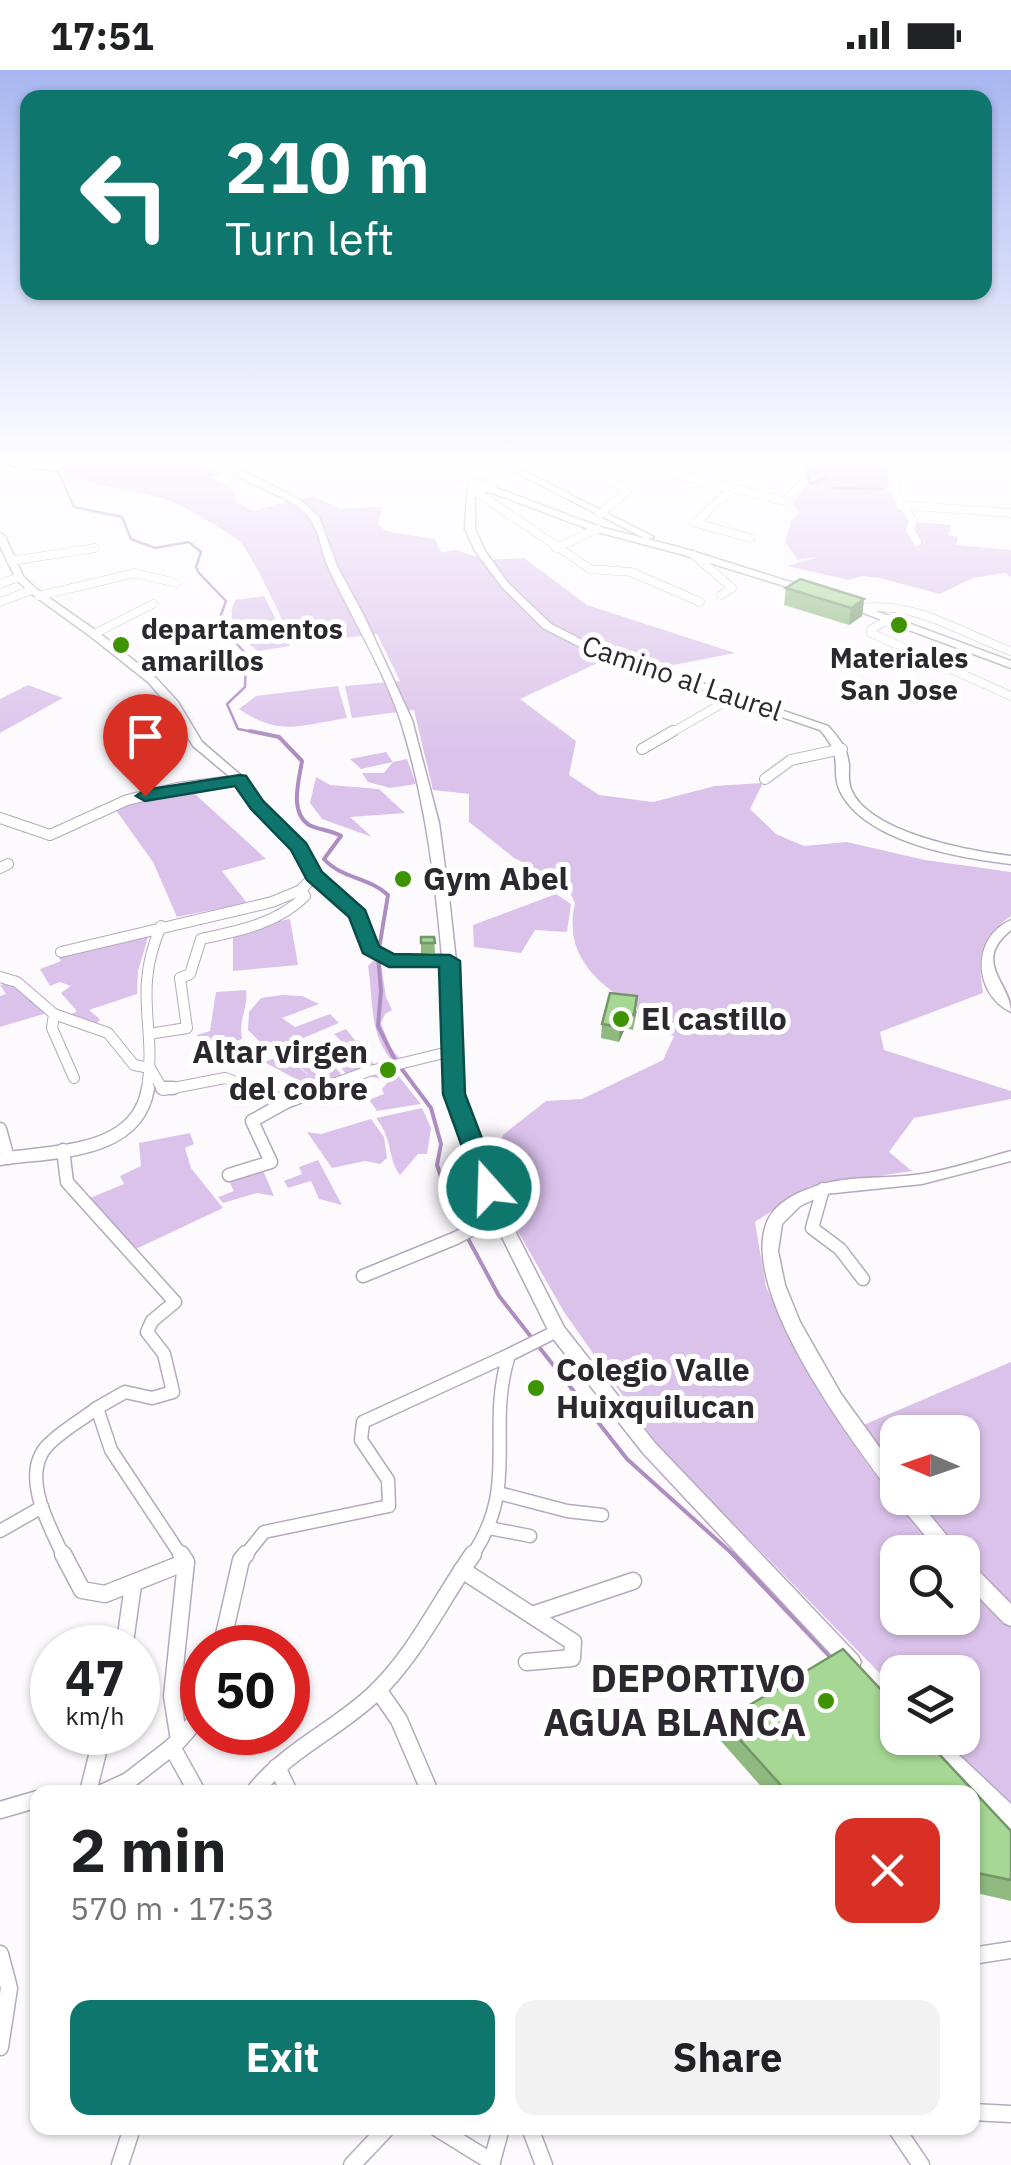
<!DOCTYPE html>
<meta charset="utf-8">
<style>
:root{--surface:#fff;--page:#f2f2f2;--text:#202124;--muted:#757577;--accent:#0f766e}
body{margin:0;font-family:"IBM Plex Sans",sans-serif;background:var(--page);color:var(--text);height:100vh;display:flex;flex-direction:column;font-size:38px;white-space:nowrap}
*{box-sizing:border-box;margin:0}
p{font-size:32px;color:var(--muted)}
.icon{flex:none;width:55px;height:55px;fill:none;stroke:currentColor;stroke-width:2;stroke-linecap:round;stroke-linejoin:round}
.map{position:relative;flex:1;overflow:hidden}
.sheet{position:absolute;left:30px;top:1715px;width:950px;height:350px;display:flex;flex-direction:column;background:var(--surface);border-radius:20px;box-shadow:0 2px 8px #0004}
.sheet>*{flex:none}
.guide{position:absolute;left:20px;top:20px;width:972px;height:210px;border-radius:20px;box-shadow:0 2px 8px #0004;background:#0f766e;color:#fff;overflow:hidden}
.needle{width:65px;rotate:272deg}
.fabs{position:absolute;left:880px;top:1345px;display:grid;gap:20px}
.fabs a{display:grid;place-items:center;width:100px;height:100px;border-radius:20px;background:var(--surface);box-shadow:0 2px 8px #0004;font-size:50px}
.speed{position:absolute;left:30px;top:1555px;display:flex;gap:20px;font-size:50px;font-weight:700;text-align:center}
.speed>*{display:grid;place-content:center;width:130px;height:130px;border-radius:50%;background:var(--surface);box-shadow:0 2px 8px #0004;line-height:1}
.speed small{font-size:25px;font-weight:400}
.speed .limit{border:15px solid #d22;background:#fff;color:#111}
.pin{position:absolute;display:grid;place-items:center;width:85px;height:85px;color:#fff;margin:-102px -42px;border-radius:50% 50% 50% 0;rotate:-45deg;box-shadow:0 0 10px #0007}
.pin .icon{rotate:45deg}
.me{position:absolute;width:110px;margin:-55px;rotate:340deg;stroke-linejoin:round;filter:drop-shadow(0 0 8px #0008)}
.turn{display:flex;align-items:center;gap:35px;height:210px;padding:0 40px;font-size:45px}
.turn .icon{width:130px;height:130px;stroke-width:2.5}
.turn b{display:block;font-size:70px;line-height:85px}
.round{display:grid;place-items:center;flex:none;width:105px;height:105px;border-radius:20px;background:var(--page)}
.overview{display:flex;align-items:center;justify-content:space-between;height:170px;padding:0 40px}
h1{font-size:60px;font-weight:800;line-height:75px}
.primary-button{display:flex;gap:20px;margin-top:auto;padding:20px 40px}
.primary-button a{flex:1;height:115px;border-radius:20px;background:var(--accent);color:#fff;font-size:40px;font-weight:800;line-height:115px;text-align:center}
.primary-button a+a{background:var(--page);color:var(--text)}
.status{display:flex;justify-content:space-between;align-items:center;height:70px;padding:0 50px;background:var(--surface);direction:ltr}
.status svg{height:28px;fill:currentColor}
.map>svg:first-child{display:block}
</style>
<div class="status"><b>17:51</b><svg viewBox="0 0 49 12"><path d="M0 12V9h3v3zM5 12V6h3v6zM10 12V3h3v9zM15 12V0h3v12zM26 1h20v11H26zM47 4h2v5h-2z"/></svg></div>
<div class="map">
<svg width="1011" height="2095" viewBox="0 0 1011 2095">
<rect width="100%" height="100%" fill="#fdfafe"/>
<!-- green -->
<g fill="#dbc2eb" fill-rule="evenodd">
<path d="M49,390H183L222,404L211,407L235,421L234,429L252,441L313,426L340,439L382,437L378,453L385,461L435,469L441,482L456,480L486,490L524,488L587,535L735,583L663,597L600,592L520,629L576,671L569,705L599,725L653,732L715,716L763,713L750,739L776,764L804,776L847,772L925,790L1011,802V846C979,869 977,885 983,923L880,962L884,980L1011,1021V1029L914,1048L889,1082L912,1101L810,1116L755,1152L766,1217L788,1262L847,1362L1011,1292V1735L943,1668H962V1602H898L897,1621L659,1377L564,1242L508,1144L490,1091L504,1064L546,1031L582,1029L663,990L674,966L640,957L637,937C596,914 563,884 575,833L565,813L514,788L469,752V724L433,720L414,640L352,648L345,616L400,611L377,564L294,574C284,554 252,483 239,471C229,462 178,433 165,429C132,419 73,416 49,390ZM898,1362H962V1428H898ZM898,1482H962V1548H898Z"/>
<path d="M818,390H884L888,393V420L911,449L912,464L914,452L951,455L948,465L958,467L956,475L1011,480V507L1005,503L973,508L940,524L879,508L862,506L849,510L787,496L817,487L798,490L785,472L791,450L800,443L792,434L809,412L804,402Z"/>
<path d="M264,526L288,573L290,576L258,581C239,567 225,555 235,530Z"/>
<path d="M28,615L63,628L0,663V629Z"/>
<path d="M338,616L347,648C301,655 280,667 239,639L256,626Z"/>
<path d="M386,682L393,692L407,689L416,714L390,718L368,712L362,703H384L393,692L361,699L350,689Z"/>
<path d="M316,707L330,715L379,719L405,743L350,747L372,767L322,749L310,733Z"/>
<path d="M195,718V724L266,789L222,801L247,833L177,847L153,792L115,739L120,734Z"/>
<path d="M556,824L571,834L567,862L535,860L521,883L474,877L473,855Z"/>
<path d="M290,849L298,895L233,901V864L244,857Z"/>
<path d="M150,860L138,901L137,924L89,940L100,949L96,955L70,945L77,941L61,923L79,910L71,916L60,912L50,916L40,899L61,891L57,884Z"/>
<path d="M374,890L381,894L386,927L392,940L385,944L381,953L390,977L401,990L394,993C368,964 374,932 368,896Z"/>
<path d="M12,912L47,943L0,957V926L6,924L0,915Z"/>
<path d="M246,920C249,935 238,951 242,969L202,982L197,965L210,961L216,922Z"/>
<path d="M282,925L302,926L319,934L282,948L295,957L330,944L339,953L270,982L248,960L249,942L261,928Z"/>
<path d="M346,959L376,997L347,1005L330,984L347,977L334,964Z"/>
<path d="M313,973L342,1005L281,1026L294,1008L264,992L284,985L313,1009L286,984Z"/>
<path d="M396,1003L421,1034L377,1041L369,1030L384,1024L382,1019L389,1011L369,1006Z"/>
<path d="M422,1038L431,1058L427,1084H418L400,1105C387,1088 394,1071 376,1048Z"/>
<path d="M371,1049L384,1067L387,1088L380,1094L365,1091L332,1098L307,1062L321,1064Z"/>
<path d="M190,1063L194,1074L185,1078L191,1098L223,1138L138,1178L131,1177L90,1128L124,1114L120,1106L141,1096L139,1073Z"/>
<path d="M318,1090L342,1135L319,1129L311,1111L288,1118L284,1111L302,1104L299,1097Z"/>
<path d="M262,1098L274,1126L257,1123L223,1133L218,1127L234,1121L227,1107Z"/>
</g>
<g fill="none" stroke-linecap="round" stroke-linejoin="round">
<!-- stream-far2 -->
<g stroke="#ae8ec0" stroke-width="2.5">
<path d="M0,391L13,397L58,401L74,437L122,447L131,469L155,478L189,472L201,482L196,497L199,503L226,531L218,553L246,584L245,617L227,634L238,659L263,664"/>
<path d="M810,412L807,405L825,401"/>
<path d="M811,414L826,407"/>
<path d="M832,418L882,419"/>
</g>
<!-- stream-far1 -->
<path stroke="#ae8ec0" stroke-width="4" d="M250,661L279,667L302,691C299,710 289,742 309,755C319,760 331,760 341,766L324,789C342,809 369,807 388,825L378,885L381,921L378,956L395,990L431,1038L441,1074L437,1095L453,1141L499,1226L627,1389L736,1487"/>
<!-- stream -->
<path stroke="#ae8ec0" stroke-width="5" d="M733,1484L831,1587"/>
<defs>
<g id="minor-far3">
<path d="M421,390L491,419"/>
<path d="M614,390L785,431L804,412L801,398L812,390"/>
<path d="M678,390L701,401L704,412"/>
<path d="M891,390L897,427L913,451L910,460L917,472"/>
<path d="M581,397L595,390"/>
<path d="M514,398L544,390"/>
<path d="M385,400L413,390"/>
<path d="M478,402L506,413"/>
<path d="M463,407L505,393"/>
<path d="M472,419L590,499L631,502L700,532"/>
<path d="M731,419L696,453L750,468"/>
<path d="M900,435L1011,443"/>
<path d="M600,444L629,419L607,410L639,396"/>
<path d="M556,478L597,459"/>
<path d="M694,485L732,518L721,525"/>
<path d="M11,491L95,478"/>
<path d="M0,514L19,507"/>
<path d="M39,526L135,503L176,513"/>
<path d="M0,532L32,520"/>
<path d="M861,538C916,531 961,563 1011,581"/>
<path d="M892,548L871,559V563L1011,626"/>
<path d="M94,564L153,534"/>
<path d="M669,664L730,629"/>
</g>
<g id="minor-far2">
<path d="M642,679L673,661"/>
<path d="M765,709L791,690L842,679"/>
<path d="M0,748L50,765L127,730L177,718L240,710"/>
<path d="M0,798L8,794"/>
<path d="M61,882L272,832L301,820L314,806"/>
<path d="M0,907L17,912L54,944L108,963L134,995L150,998"/>
<path d="M54,944L52,958L74,1008"/>
<path d="M149,964L187,958L180,908L190,904L201,869C238,861 277,854 305,826L301,820"/>
<path d="M150,998L163,1020L225,1008L257,1020"/>
<path d="M147,1020C157,956 132,923 161,856"/>
<path d="M317,1020L366,1002L444,983"/>
</g>
<g id="minor-far1">
<path d="M162,1018H173"/>
<path d="M250,1018L286,1032L323,1018"/>
<path d="M0,1059L8,1088"/>
<path d="M63,1080L67,1112L175,1232L152,1251L147,1262L164,1284L173,1322L152,1328L125,1322L97,1338L111,1380L182,1487"/>
<path d="M0,1089C52,1081 138,1085 148,1018"/>
<path d="M229,1105L271,1092L252,1051L286,1032"/>
<path d="M823,1119L812,1158L840,1179L863,1209"/>
<path d="M363,1206L456,1168L499,1145"/>
<path d="M502,1424L567,1441L602,1445"/>
<path d="M489,1458L530,1466"/>
<path d="M0,1461L42,1437"/>
<path d="M64,1487C50,1457 20,1406 47,1376C61,1361 80,1351 97,1338"/>
<path d="M244,1487L264,1462L389,1436L388,1410L361,1370L363,1352L509,1285"/>
<path d="M471,1487C521,1416 485,1360 509,1285L557,1261"/>
</g>
<g id="minor">
<path d="M63,1484L82,1520L105,1524L186,1492"/>
<path d="M181,1484L186,1492L172,1626L179,1670L172,1677L197,1722"/>
<path d="M462,1500L573,1572L572,1588L527,1592"/>
<path d="M532,1545L633,1511"/>
<path d="M125,1572L133,1515"/>
<path d="M221,1578L241,1490L246,1484"/>
<path d="M379,1621L399,1650L430,1722"/>
<path d="M179,1670L202,1644"/>
<path d="M277,1697L289,1722"/>
<path d="M88,1722L103,1662"/>
<path d="M104,1722L128,1711L172,1677"/>
<path d="M254,1722C287,1680 336,1660 374,1624C416,1584 440,1531 473,1484"/>
<path d="M0,1740L38,1729"/>
<path d="M0,1884L9,1918L0,1977"/>
<path d="M972,1886L1011,1880"/>
<path d="M972,2042L1011,2044"/>
<path d="M437,2058L492,2092"/>
<path d="M530,2058L544,2095"/>
<path d="M896,2058L921,2095"/>
<path d="M120,2095L132,2058"/>
<path d="M352,2095L387,2058"/>
<path d="M491,2095L501,2058"/>
</g>
<g id="major">
<path d="M223,390H231L235,397L299,429L319,447L337,496L364,546L412,650L439,753L449,827L456,891L461,1024L507,1145L564,1257L655,1373L858,1586L861,1592L858,1598L851,1601L844,1598L643,1383L551,1266L491,1145L447,1024L442,895L389,894L365,882L352,846L310,809L294,779L253,738L236,712L193,676L169,636L148,612L90,566L29,522L16,509L0,476V463L5,466L23,506L35,518L98,562L156,608L178,632L202,672L244,708L261,733L303,774L319,804L363,841L376,877L392,886L442,887C435,807 425,729 401,652C384,600 352,548 329,499C322,484 320,462 310,449C289,420 239,419 223,390Z"/>
<path d="M492,390H502L654,467L646,469Z"/>
<path d="M471,417H494L600,457L682,478L813,519V523H807L684,485L594,461L490,422H475V459L485,481L508,513L551,554L596,577L828,656C839,668 848,679 849,696C849,704 848,711 851,719C868,763 970,781 1011,786V794C960,788 870,773 842,725C828,700 847,690 820,660L588,581L543,558L502,517L475,481L465,459L467,420Z"/>
<path d="M846,530L1011,591V598L842,535L841,533Z"/>
<path d="M1011,850V860C971,892 1011,913 1011,942C973,923 971,868 1011,850Z"/>
<path d="M1011,1081V1091L922,1114L825,1124L800,1136L782,1154L778,1181L785,1215L800,1252L841,1324L898,1403V1428H916L960,1482H939L898,1433L897,1425L891,1423C850,1369 739,1221 767,1152C774,1135 792,1125 808,1119C844,1104 884,1110 922,1104C952,1099 982,1089 1011,1081Z"/>
<path d="M962,1489L969,1491L1011,1534V1556L1004,1553L962,1510Z"/>
<path d="M916,1668H941L1011,1734V1759L1003,1756L972,1726V1722H969L920,1675Z"/>
</g>
</defs>
<!-- minor-far3 casing -->
<use href="#minor-far3" stroke="#b5a9bd" stroke-width="9"/>
<!-- minor-far2 casing -->
<use href="#minor-far2" stroke="#b5a9bd" stroke-width="12"/>
<!-- minor-far1 casing -->
<use href="#minor-far1" stroke="#b5a9bd" stroke-width="15"/>
<!-- minor casing -->
<use href="#minor" stroke="#b5a9bd" stroke-width="19"/>
<!-- major casing -->
<use href="#major" stroke="#b5a9bd" stroke-width="3"/>
<!-- minor-far3 -->
<use href="#minor-far3" stroke="#fff" stroke-width="8"/>
<!-- minor-far2 -->
<use href="#minor-far2" stroke="#fff" stroke-width="10"/>
<!-- minor-far1 -->
<use href="#minor-far1" stroke="#fff" stroke-width="12"/>
<!-- minor -->
<use href="#minor" stroke="#fff" stroke-width="16"/>
<!-- major -->
<use href="#major" fill="#fff" fill-rule="evenodd"/>
</g>
<!-- wall -->
<g fill="#8fb97f">
<path d="M786,518L864,529L862,546L849,555L784,535Z"/>
<path d="M421,867H434L435,883H421Z"/>
<path d="M610,923L637,941L633,960L625,958L619,972L601,968L602,954Z"/>
<path d="M843,1579L898,1638V1668H924L1011,1761V1831L972,1822V1722H766L720,1670L723,1651Z"/>
</g>
<!-- shaded-wall -->
<g fill="#749668">
<path d="M864,529L862,546L849,555L851,538Z"/>
<path d="M626,944L625,958L619,972L620,957Z"/>
</g>
<!-- building -->
<g fill="#a6d794" stroke="#749668" stroke-width="2.5">
<path d="M800,509L864,529L851,538L786,518Z"/>
<path d="M421,867H434L435,873H421Z"/>
<path d="M610,923L637,926L634,945L626,944L620,957L602,954Z"/>
<path d="M843,1579L898,1638V1668H924L1011,1761V1810L972,1802V1722H787L723,1651Z"/>
</g>
<!-- sky -->
<linearGradient id="sky" x2="0" y2="1"><stop stop-color="#a7b6f1"/><stop offset="0.57" stop-color="#fefdff"/><stop offset="1" stop-color="#fefdff" stop-opacity="0"/></linearGradient>
<rect width="1011" height="683" fill="url(#sky)"/>
<!-- route -->
<path fill="#0f766e" stroke="#0a4d48" stroke-width="2.5" d="M240,705L246,706L263,731L306,773L322,802L365,840L379,876L394,884L450,885L460,891L465,1024L501,1118L497,1124H481L477,1118L443,1024L439,897H389L363,883L349,847L307,810L291,780L251,739L235,716L145,731L136,726L145,720Z"/>
<!-- markers -->
<g fill="#3e9300" stroke="#fff" stroke-width="4">
<circle cx="899" cy="555" r="10"/>
<circle cx="121" cy="575" r="10"/>
<circle cx="403" cy="809" r="10"/>
<circle cx="621" cy="949" r="10"/>
<circle cx="388" cy="1000" r="10"/>
<circle cx="536" cy="1318" r="10"/>
<circle cx="826" cy="1631" r="10"/>
</g>
<g text-anchor="middle" stroke-width="10" stroke-linejoin="round" paint-order="stroke">
<!-- far-poi labels -->
<g font-size="28" font-weight="bold" fill="#2d2830" stroke="#fff" text-anchor="start">
<text x="141" y="569">departamentos<tspan x="141" dy="32">amarillos</tspan></text>
<text x="899" y="598" text-anchor="middle">Materiales<tspan x="899" dy="32">San Jose</tspan></text>
</g>
<!-- far-street labels -->
<g font-size="28" fill="#2d2830" stroke="#fff">
<text transform="translate(682 608) rotate(19)" y="10">Camino al Laurel</text>
</g>
<!-- poi labels -->
<g font-size="32" font-weight="bold" fill="#2d2830" stroke="#fff" text-anchor="start">
<text x="423" y="820">Gym Abel</text>
<text x="641" y="960">El castillo</text>
<text x="368" y="993" text-anchor="end">Altar virgen<tspan x="368" dy="37">del cobre</tspan></text>
<text x="556" y="1311">Colegio Valle<tspan x="556" dy="37">Huixquilucan</tspan></text>
</g>
<!-- near-poi labels -->
<g font-size="38" font-weight="bold" fill="#2d2830" stroke="#fff" text-anchor="end">
<text x="806" y="1622">DEPORTIVO<tspan x="806" dy="44">AGUA BLANCA</tspan></text>
</g>
</g>
</svg>
<div class="fabs">
<a><svg class="needle" viewBox="-14 -14 28 28"><path d="M0-13l5 13h-10z" fill="#e53935"/><path d="M0 13l5-13h-10z" fill="#757577"/></svg></a>
<a><svg class="icon" aria-label="search" viewBox="0 0 24 24"><circle cx="10" cy="10" r="6"/><path d="M15 15l6 6"/></svg></a>
<a><svg class="icon" aria-label="layers" viewBox="0 0 24 24"><path d="M12 4l9 5-9 5-9-5zM3 14l9 5 9-5"/></svg></a>
</div>
<div class="speed"><div>47<small>km/h</small></div><div class="limit">50</div></div>
<div class="pin" style="left:145px;top:726px;background:#d93025"><svg class="icon" aria-label="arrive" viewBox="0 0 24 24"><path d="M6 21V4h12l-3 4 3 4H6"/></svg></div>
<svg class="me" style="left:489px;top:1118px" viewBox="-20 -20 40 40"><circle r="17" fill="#0f766e" stroke="#fff" stroke-width="3"/><path d="M0-11L8 9 0 5-8 9z" fill="#fff"/></svg>
<div class="guide">
<div class="turn"><svg class="icon" aria-label="left" viewBox="0 0 24 24"><path d="M17 20v-9H6M10 6l-5 5 5 5"/></svg><div><b>210 m</b>Turn left</div></div>
</div>
<section class="sheet">
<div class="overview"><div><h1>2 min</h1><p>570 m · 17:53</p></div><a class="round" style="background:#d93025;color:#fff"><svg class="icon" aria-label="close" viewBox="0 0 24 24"><path d="M6 6l12 12M18 6L6 18"/></svg></a></div>
<div class="primary-button"><a>Exit</a><a>Share</a></div>
</section>
</div>
